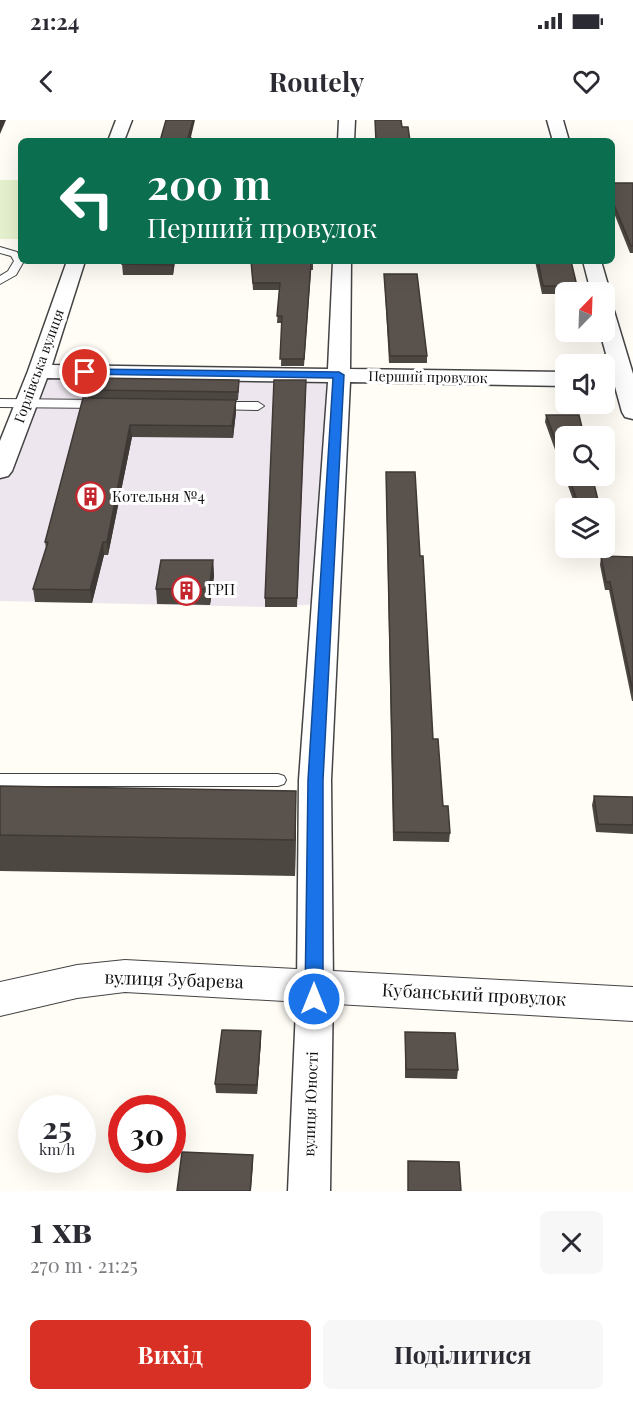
<!DOCTYPE html>
<html lang="uk">
<meta charset="utf-8">
<style>
:root{--surface:#fff;--page:#f7f7f7;--text:#2b2b33;--muted:#7c7c81;--accent:#d93025}
body{margin:0;font-family:"Playfair Display",serif;background:var(--page);color:var(--text);height:100vh;display:flex;flex-direction:column;font-size:22px;white-space:nowrap}
*{box-sizing:border-box;margin:0}
p{font-size:20px;color:var(--muted)}
.icon{flex:none;width:33px;height:33px;fill:none;stroke:currentColor;stroke-width:2;stroke-linecap:round;stroke-linejoin:round}
.map{position:relative;height:1071px;overflow:hidden}
.side{display:flex;flex-direction:column;background:var(--surface);flex:1}
.side>*{flex:none}
.guide{position:absolute;left:18px;top:18px;width:597px;height:126px;border-radius:9px;box-shadow:0 6px 24px #0002;background:#0b6e4f;color:#fff;overflow:hidden}
.needle{width:39px;rotate:23deg}
.buttons{position:absolute;left:555px;top:162px;display:grid;gap:12px}
.buttons a{display:grid;place-items:center;width:60px;height:60px;border-radius:9px;background:var(--surface);box-shadow:0 6px 24px #0002;font-size:30px}
.speed{position:absolute;left:18px;top:975px;display:flex;gap:12px;font-size:30px;font-weight:700;text-align:center}
.speed>*{display:grid;place-content:center;width:78px;height:78px;border-radius:50%;background:var(--surface);box-shadow:0 6px 24px #0002;line-height:1}
.speed small{font-size:15px;font-weight:400}
.speed .limit{border:9px solid #d22;background:#fff;color:#111}
.pin{position:absolute;display:grid;place-items:center;width:51px;height:51px;color:#fff;margin:-26px;border:3px solid #fff;border-radius:50%;box-shadow:0 2px 6px #0007}
.me{position:absolute;width:66px;margin:-33px;rotate:0deg;stroke-linejoin:round;filter:drop-shadow(0 0 4px #0008)}
.turn{display:flex;align-items:center;gap:21px;height:126px;padding:0 30px;font-size:27px}
.turn .icon{width:78px;height:78px;stroke-width:2.5}
.turn b{display:block;font-size:42px;line-height:51px}
.round{display:grid;place-items:center;flex:none;width:63px;height:63px;border-radius:9px;background:var(--page)}
.overview{display:flex;align-items:center;justify-content:space-between;height:102px;padding:0 30px}
h1{font-size:36px;font-weight:700;line-height:45px}
.action{display:flex;gap:12px;margin-top:auto;padding:12px 30px}
.action a{flex:1;height:69px;border-radius:9px;background:var(--accent);color:#fff;font-size:24px;font-weight:700;line-height:69px;text-align:center}
.action a+a{background:var(--page);color:var(--text)}
.status{display:flex;justify-content:space-between;align-items:center;height:42px;padding:0 30px;background:var(--surface);direction:ltr}
.status svg{height:16px;fill:currentColor}
header{display:flex;justify-content:space-between;align-items:center;height:78px;padding:0 30px;background:var(--surface);font-size:27px;font-weight:700}
.map>svg:first-child{display:block}
</style>
<div class="status"><b>21:24</b><svg viewBox="0 0 49 12"><path d="M0 12V9h3v3zM5 12V6h3v6zM10 12V3h3v9zM15 12V0h3v12zM26 1h20v11H26zM47 4h2v5h-2z"/></svg></div>
<header><svg class="icon" aria-label="back" viewBox="0 0 24 24"><path d="M15 5l-7 7 7 7"/></svg>Routely<svg class="icon" aria-label="heart" viewBox="0 0 24 24"><path d="M12 20l-8-8c-3-5 5-10 8-4 3-6 11-1 8 4z"/></svg></header>
<div class="map">
<svg width="633" height="1071" viewBox="0 0 633 1071">
<rect width="100%" height="100%" fill="#fffdf5"/>
<!-- industrial -->
<path fill="#eee6ef" d="M39,251L339,255L324,484L265,487L0,481V352Z"/>
<!-- pitch -->
<rect fill="#e6f2cf" x="0" y="60" width="21" height="59"/>
<g fill="none" stroke-linecap="round" stroke-linejoin="round">
<defs>
<g id="service">
<path d="M0,127L17,132L21,141H24L16,155L0,164V156L8,151L14,141L11,136L0,133Z"/>
<path d="M0,279L102,280L108,284L102,288L0,287Z"/>
<path d="M216,282H258L264,286L258,290L212,289L210,286Z"/>
<path d="M0,654H278L284,656L286,660L284,664L278,666H0Z"/>
</g>
<g id="minor">
<path d="M116,0H132L124,21H108Z"/>
<path d="M339,0H355L354,21H338Z"/>
<path d="M547,0H563L569,21H553Z"/>
<path d="M67,141H85L52,245L328,249L333,141H351L350,249L566,252V266L350,262L331,660L333,866L330,1071H288L297,866L299,660L328,262L47,258L12,351L8,356L0,358V321L28,251Z"/>
<path d="M583,141H601L610,172L607,176L604,177V172H591Z"/>
<path d="M604,185L611,187L614,191L633,254V299L625,297L622,292L600,212H604Z"/>
</g>
<path id="tertiary" d="M125,840L633,867V901L125,872L77,878L0,896V862L77,845Z"/>
</defs>
<!-- service casing -->
<use href="#service" stroke="#444" stroke-width="2"/>
<!-- minor casing -->
<use href="#minor" stroke="#444" stroke-width="3"/>
<!-- tertiary casing -->
<use href="#tertiary" stroke="#444" stroke-width="2"/>
<!-- service -->
<use href="#service" fill="#fff" fill-rule="evenodd"/>
<!-- minor -->
<use href="#minor" fill="#fff" fill-rule="evenodd"/>
<!-- tertiary -->
<use href="#tertiary" fill="#fff" fill-rule="evenodd"/>
</g>
<!-- wall -->
<g fill="#4d4742">
<path d="M612,63H633V133H630L612,88Z"/>
<path d="M175,141L173,155H123L122,144Z"/>
<path d="M251,141H313V150H311L304,246H281L282,203H277L279,170H253Z"/>
<path d="M535,141H571L577,166V172H566V174H542Z"/>
<path d="M384,154L427,236V243H389Z"/>
<path d="M239,260V267L238,280L88,278L87,270Z"/>
<path d="M306,268L297,487H265V478Z"/>
<path d="M83,278L236,280V292L233,318L132,317L108,435H104L92,483L35,482L33,469L46,428L45,422Z"/>
<path d="M546,295L566,316V356H592L600,388H576L545,302Z"/>
<path d="M386,360L433,619L443,686L450,713L449,722L393,721Z"/>
<path d="M601,436L633,437V581H632L609,470H605L600,445Z"/>
<path d="M213,440L214,456L210,485L157,484L156,469Z"/>
<path d="M0,666L296,707L295,756L0,751Z"/>
<path d="M594,676L633,677V714L596,712L592,685Z"/>
<path d="M261,911V920L257,974L216,973L215,964Z"/>
<path d="M405,912L458,950L457,959L405,958Z"/>
</g>
<!-- shaded-wall -->
<g fill="#3f3936">
<path d="M0,0H6L0,14Z"/>
<path d="M193,0H195L190,21L188,18Z"/>
<path d="M173,141H175L173,155L172,145Z"/>
<path d="M236,280V292L233,318L232,306Z"/>
<path d="M130,305L132,317L108,435L107,422Z"/>
<path d="M103,422L104,435L92,483L90,470Z"/>
<path d="M213,440L214,456L210,485L209,469Z"/>
<path d="M296,671V707L295,756V720Z"/>
<path d="M261,911V920L257,974V965Z"/>
<path d="M253,1035V1044L251,1071H250Z"/>
</g>
<!-- building -->
<g fill="#5a524d" stroke="#3f3936" stroke-width="1.5">
<path d="M166,0H193L188,18H191V21H160Z"/>
<path d="M375,0H401L402,7H408L410,21H376Z"/>
<path d="M612,63H633V126H631L612,80Z"/>
<path d="M123,141H173L172,145L122,144Z"/>
<path d="M251,141H313V143H311L304,239H280L282,196H277L280,163H253Z"/>
<path d="M538,141H571L577,166H543Z"/>
<path d="M384,154H417L427,236H390Z"/>
<path d="M90,258L239,260L238,272L87,270Z"/>
<path d="M274,260H306L297,478H265Z"/>
<path d="M83,278L236,280L232,306L130,305L107,422H103L90,470L33,469L48,422H45Z"/>
<path d="M546,295H579L584,316H566V348Z"/>
<path d="M386,352H415L420,436H423L433,619H438L443,686H448L450,713L394,712Z"/>
<path d="M568,356H592L600,388H580Z"/>
<path d="M601,436L633,437V572L610,462H606Z"/>
<path d="M161,440H213L209,469H156Z"/>
<path d="M0,666L296,671L295,720L0,715Z"/>
<path d="M594,676L633,677V705L598,704Z"/>
<path d="M222,910L261,911L257,965L215,964Z"/>
<path d="M405,912L455,913L458,950L406,949Z"/>
<path d="M182,1032L253,1035L250,1071H177Z"/>
<path d="M408,1041L459,1042L461,1071H408Z"/>
</g>
<!-- route -->
<path fill="#1a73e8" stroke="#114b97" stroke-width="1.5" d="M85,249L339,252L344,255L323,660V879L320,884L314,886L308,884L305,879L308,660L333,258L81,254V250Z"/>
<!-- icons -->
<defs>
<symbol id="building-ring" viewBox="-11 -11 22 22"><circle r="9.5" fill="#fff" stroke="#c4262e" stroke-width="1.5"/><path d="M-4-6H4V6H1V3H-1V6H-4ZM-2.5-4.3h1.7v1.8h-1.7ZM.8-4.3h1.7v1.8H.8ZM-2.5-1h1.7V.8h-1.7ZM.8-1h1.7V.8H.8Z" fill="#c4262e"/></symbol>
</defs>
<g fill-rule="evenodd">
<use href="#building-ring" x="74" y="360" width="33" height="33"/>
<use href="#building-ring" x="170" y="454" width="33" height="33"/>
</g>
<g text-anchor="middle" stroke-width="6" stroke-linejoin="round" paint-order="stroke">
<!-- far-street labels -->
<g font-size="14" fill="#111" stroke="#fff">
<text transform="translate(39 246) rotate(-70)" y="5">Горлівська вулиця</text>
<text transform="translate(428 257) rotate(1)" y="5">Перший провулок</text>
</g>
<!-- poi labels -->
<g font-size="15" fill="#111" stroke="#fff" text-anchor="start">
<text x="112" y="382">Котельня №4</text>
<text x="207" y="475">ГРП</text>
</g>
<!-- street labels -->
<g font-size="15" fill="#111" stroke="#fff">
<text transform="translate(311 984) rotate(-88)" y="5">вулиця Юності</text>
</g>
<!-- near-street labels -->
<g font-size="18" fill="#111" stroke="#fff">
<text transform="translate(174 860) rotate(2)" y="6">вулиця Зубарєва</text>
<text transform="translate(474 875) rotate(3)" y="6">Кубанський провулок</text>
</g>
</g>
</svg>
<div class="buttons">
<a><svg class="needle" viewBox="-14 -14 28 28"><path d="M0-13l5 13h-10z" fill="#e53935"/><path d="M0 13l5-13h-10z" fill="#7c7c81"/></svg></a>
<a><svg class="icon" aria-label="sound" viewBox="0 0 24 24"><path d="M4 9h4l5-4v14l-5-4H4zM17 9q2 3 0 6"/></svg></a>
<a><svg class="icon" aria-label="search" viewBox="0 0 24 24"><circle cx="10" cy="10" r="6"/><path d="M15 15l6 6"/></svg></a>
<a><svg class="icon" aria-label="layers" viewBox="0 0 24 24"><path d="M12 4l9 5-9 5-9-5zM3 14l9 5 9-5"/></svg></a>
</div>
<div class="speed"><div>25<small>km/h</small></div><div class="limit">30</div></div>
<div class="pin" style="left:85px;top:252px;background:#d93025"><svg class="icon" aria-label="arrive" viewBox="0 0 24 24"><path d="M6 21V4h12l-3 4 3 4H6"/></svg></div>
<svg class="me" style="left:314px;top:879px" viewBox="-20 -20 40 40"><circle r="17" fill="#1a73e8" stroke="#fff" stroke-width="3"/><path d="M0-11L8 9 0 5-8 9z" fill="#fff"/></svg>
<div class="guide">
<div class="turn"><svg class="icon" aria-label="left" viewBox="0 0 24 24"><path d="M17 20v-9H6M10 6l-5 5 5 5"/></svg><div><b>200 m</b>Перший провулок</div></div>
</div>
</div>
<section class="side">
<div class="overview"><div><h1>1 хв</h1><p>270 m · 21:25</p></div><a class="round"><svg class="icon" aria-label="close" viewBox="0 0 24 24"><path d="M6 6l12 12M18 6L6 18"/></svg></a></div>
<div class="action"><a>Вихід</a><a>Поділитися</a></div>
</section>
